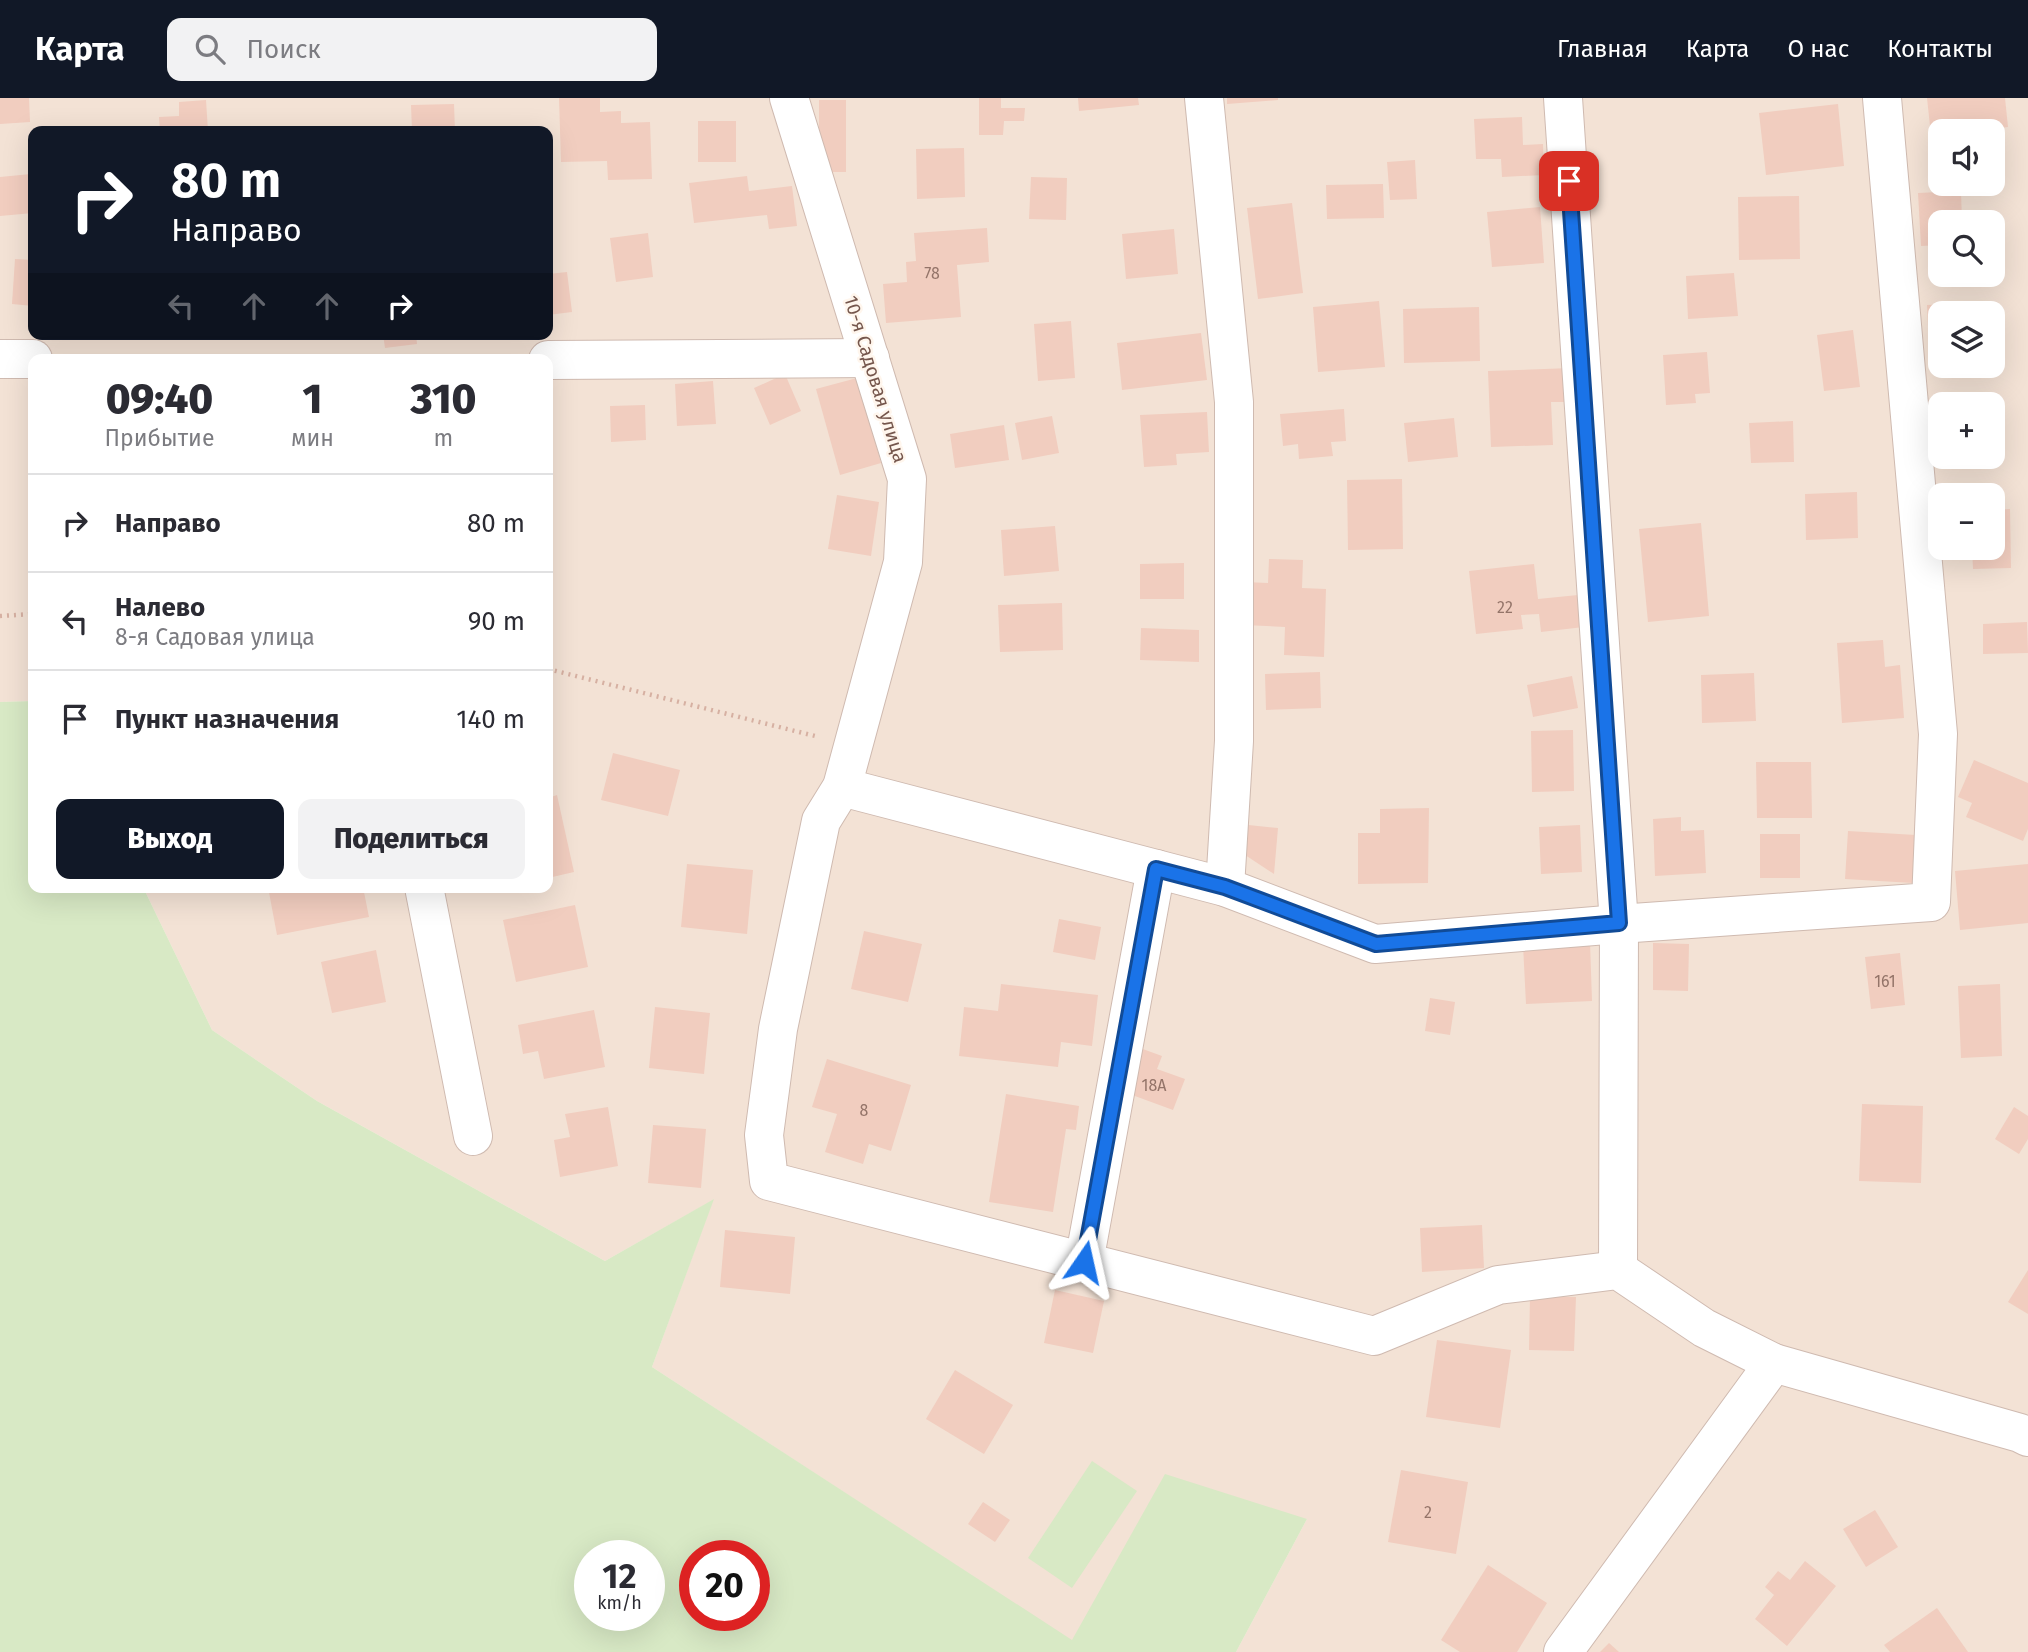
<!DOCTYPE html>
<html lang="ru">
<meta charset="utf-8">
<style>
:root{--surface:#fff;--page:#f2f2f3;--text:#2b2b33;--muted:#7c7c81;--line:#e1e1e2;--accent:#111827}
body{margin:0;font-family:"Fira Sans",sans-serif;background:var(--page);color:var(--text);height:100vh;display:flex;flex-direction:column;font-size:26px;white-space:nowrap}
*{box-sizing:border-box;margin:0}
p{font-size:23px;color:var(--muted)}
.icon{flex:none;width:38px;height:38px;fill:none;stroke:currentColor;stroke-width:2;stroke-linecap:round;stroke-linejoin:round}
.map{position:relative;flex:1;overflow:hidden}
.panel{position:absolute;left:28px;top:256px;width:525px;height:539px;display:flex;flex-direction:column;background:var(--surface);border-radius:14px;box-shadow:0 7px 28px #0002}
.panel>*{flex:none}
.banner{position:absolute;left:28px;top:28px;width:525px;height:214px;border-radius:14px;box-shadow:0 7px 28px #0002;background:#111827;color:#fff;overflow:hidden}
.buttons{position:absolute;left:1928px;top:21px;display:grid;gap:14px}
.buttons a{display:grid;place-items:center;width:77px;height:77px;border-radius:14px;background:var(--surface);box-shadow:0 7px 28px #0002;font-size:35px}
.speed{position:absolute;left:574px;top:1442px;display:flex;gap:14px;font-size:35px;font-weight:700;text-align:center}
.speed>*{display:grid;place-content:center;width:91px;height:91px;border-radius:50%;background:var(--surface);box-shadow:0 7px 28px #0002;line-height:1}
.speed small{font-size:18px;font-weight:400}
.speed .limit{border:10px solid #d22;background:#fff;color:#111}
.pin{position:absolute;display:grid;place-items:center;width:60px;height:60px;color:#fff;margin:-30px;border-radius:14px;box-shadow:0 4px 10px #0006}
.me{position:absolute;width:77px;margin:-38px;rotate:11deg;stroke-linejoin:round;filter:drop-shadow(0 0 5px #0008)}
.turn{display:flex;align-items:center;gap:24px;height:147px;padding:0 28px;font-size:32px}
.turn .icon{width:91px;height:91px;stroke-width:2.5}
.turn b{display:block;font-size:49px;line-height:60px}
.lanes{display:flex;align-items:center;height:66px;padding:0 28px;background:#0003;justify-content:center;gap:35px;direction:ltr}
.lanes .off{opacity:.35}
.eta{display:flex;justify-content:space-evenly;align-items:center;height:119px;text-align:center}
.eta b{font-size:42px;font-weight:800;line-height:49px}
.primary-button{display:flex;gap:14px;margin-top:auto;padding:14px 28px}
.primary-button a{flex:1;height:80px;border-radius:14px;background:var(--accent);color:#fff;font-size:28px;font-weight:800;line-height:80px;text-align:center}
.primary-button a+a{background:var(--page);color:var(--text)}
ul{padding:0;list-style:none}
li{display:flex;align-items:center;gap:21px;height:98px;padding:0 28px;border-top:2px solid var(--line)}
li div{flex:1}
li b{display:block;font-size:26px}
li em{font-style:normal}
header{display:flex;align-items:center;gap:42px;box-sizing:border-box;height:98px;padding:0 35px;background:var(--accent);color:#fff}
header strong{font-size:33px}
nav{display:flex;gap:38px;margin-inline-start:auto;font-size:24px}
.search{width:490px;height:63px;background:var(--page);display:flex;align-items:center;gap:18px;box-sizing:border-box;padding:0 24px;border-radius:14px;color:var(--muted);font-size:26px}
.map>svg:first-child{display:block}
</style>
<header>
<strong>Карта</strong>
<div class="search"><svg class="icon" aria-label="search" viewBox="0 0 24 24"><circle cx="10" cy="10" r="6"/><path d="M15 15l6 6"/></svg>Поиск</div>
<nav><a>Главная</a><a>Карта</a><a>О нас</a><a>Контакты</a></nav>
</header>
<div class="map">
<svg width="2028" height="1554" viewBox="0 0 2028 1554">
<rect width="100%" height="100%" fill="#fcf1e7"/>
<!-- residential -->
<path fill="#f3e2d5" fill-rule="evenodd" d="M0,0H2028V1554H1236L1307,1421L1072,1543L652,1269L713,1102L605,1163L317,1003L212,932L143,789H548V261H33V603L0,604ZM33,33H548V236H33ZM1941,33H1993V86H1941ZM1941,124H1993V177H1941ZM1941,215H1993V268H1941ZM1941,306H1993V359H1941ZM1941,397H1993V450H1941Z"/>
<!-- green -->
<g fill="#d8e9c5" fill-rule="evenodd">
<path d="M33,603V789H143L212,932L317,1003L605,1163L714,1101L652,1269L1072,1542L1165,1376L1307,1421L1236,1554H0V604ZM590,1458H649V1517H590ZM695,1458H754V1517H695Z"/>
<path d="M1092,1363L1137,1393L1072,1490L1028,1460Z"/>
</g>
<!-- building -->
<g fill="#f1cdbf">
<path d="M0,0H29L30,24L0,26Z"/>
<path d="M559,0H600V14L621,13V25L650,24L652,81L608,82L607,63L561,64Z"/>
<path d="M979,0H1001V10H1025L1024,23H1004L1003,37H979Z"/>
<path d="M1078,0H1138L1139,7L1079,13Z"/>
<path d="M1227,0H1278V2L1227,6Z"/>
<path d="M1927,0H2005L2008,29L1985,32V33H1941V64L1934,65Z"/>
<path d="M206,2L208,33H160L159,19L179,18V4Z"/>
<rect x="819" y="2" width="27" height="72"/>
<path d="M454,6L455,33H412L411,7Z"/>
<path d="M1838,6L1844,68L1766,77L1759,15Z"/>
<path d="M1522,19L1523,47L1543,46L1544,77L1502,79L1501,61H1476L1474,21Z"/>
<rect x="698" y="23" width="38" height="41"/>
<path d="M964,50L965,99L917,101L916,51Z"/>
<path d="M1415,62L1417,101L1390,102L1387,64Z"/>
<path d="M31,76L33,115L0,118V79Z"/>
<path d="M747,78L749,93L792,88L797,128L769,131L767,117L694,125L689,85Z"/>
<path d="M1031,79L1067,80L1066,122L1029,121Z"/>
<path d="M1383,86L1384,120L1327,121L1326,87Z"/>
<path d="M1961,93L1962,124H1941V147L1921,148L1918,95Z"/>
<path d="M1799,98L1800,161L1739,162L1738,99Z"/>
<path d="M1292,105L1303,195L1258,201L1247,110Z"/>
<path d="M1540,109L1544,165L1492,169L1487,114Z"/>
<path d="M987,130L989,164L957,167L961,219L886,225L883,186L907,184L906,164L916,163L914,135Z"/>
<path d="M1174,131L1178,176L1126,181L1122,136Z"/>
<path d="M648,135L653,179L616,184L610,140Z"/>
<path d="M15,161L33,162V208L12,206Z"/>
<path d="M567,174L572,214L548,217V176Z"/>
<path d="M1734,175L1738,218L1688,221L1686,178Z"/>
<path d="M1379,203L1385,269L1318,274L1313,209Z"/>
<path d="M1967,205L1968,215H1941V268H1956V270L1930,271L1927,207Z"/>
<path d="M1479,209L1480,263L1404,265L1403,211Z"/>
<path d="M1071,223L1075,280L1038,283L1034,226Z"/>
<path d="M1853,232L1860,289L1824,293L1817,237Z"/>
<path d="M1201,235L1207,282L1122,292L1117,245Z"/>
<path d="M383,236H416L417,246L385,250Z"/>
<path d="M1707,254L1710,295L1695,296L1696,305L1666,307L1663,257Z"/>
<path d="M1571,270L1572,304H1551L1553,347L1491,349L1488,273Z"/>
<path d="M785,276L801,313L770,327L754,290Z"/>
<path d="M857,280L881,365L840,377L816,291Z"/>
<path d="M713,283L716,326L677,328L675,286Z"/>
<path d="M645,307L646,342L611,344L610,308Z"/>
<path d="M1344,311L1346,343L1331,344L1333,358L1299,361L1298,346L1283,348L1280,316Z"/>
<path d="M1207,314L1209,354L1176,356L1177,367L1144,369L1140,317Z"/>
<path d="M1052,318L1059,355L1022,362L1015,325Z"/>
<path d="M1454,320L1458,359L1408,364L1404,325Z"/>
<path d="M1793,323L1794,364L1751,365L1749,325Z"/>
<path d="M1004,327L1009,362L955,370L950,336Z"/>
<path d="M1402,381L1403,451L1348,452L1347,382Z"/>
<path d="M1857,394L1858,440L1806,442L1805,396Z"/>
<path d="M837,397L879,404L871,458L828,451Z"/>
<path d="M2010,411L2011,470L1973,471L1972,450H1993V412Z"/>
<path d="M1701,425L1709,518L1648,524L1639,431Z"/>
<path d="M1055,428L1059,473L1004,478L1001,432Z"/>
<path d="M1269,461L1303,462L1302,490L1326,491L1324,559L1284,557L1285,529L1244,527L1245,484L1268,485Z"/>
<path d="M1184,465V501H1140V466Z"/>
<path d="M1534,466L1538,501L1588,496L1592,528L1541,534L1539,516L1521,517L1523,531L1476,536L1469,473Z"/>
<path d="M1062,505L1063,552L1000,554L998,507Z"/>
<path d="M2027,524L2028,555L1983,556V526Z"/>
<path d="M1141,530L1199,532V564L1140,562Z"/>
<path d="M1883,542L1885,569L1900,567L1904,620L1842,625L1837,545Z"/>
<path d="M1320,574L1321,610L1266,612L1265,576Z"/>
<path d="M1754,575L1756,623L1702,625L1701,577Z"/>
<path d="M1572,578L1578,610L1533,619L1527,587Z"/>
<path d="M1573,632L1574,693L1532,694L1531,633Z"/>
<path d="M613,655L680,672L668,718L601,702Z"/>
<path d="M1974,662L2028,685V731L2023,743L1966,719L1972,705L1958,699Z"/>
<path d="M1756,664H1811L1812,720H1757Z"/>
<path d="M557,697L574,774L548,780V700Z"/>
<path d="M1429,710L1428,785L1358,786V735H1380V711Z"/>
<path d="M1681,719V733L1704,732L1706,775L1655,778L1653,721Z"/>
<path d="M1239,726L1278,730L1274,776L1236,751Z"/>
<path d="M1580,727L1582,774L1541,776L1539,729Z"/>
<path d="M1848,733L1916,737L1913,785L1845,781Z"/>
<rect x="1760" y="736" width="40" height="44"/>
<path d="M687,766L753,772L747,836L681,829Z"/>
<path d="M2028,766V825L1960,832L1955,773Z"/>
<path d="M268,789H363L369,819L277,837Z"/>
<path d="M575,807L588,869L516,884L503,822Z"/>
<path d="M1059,821L1101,829L1095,862L1053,854Z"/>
<path d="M864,833L922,846L908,904L851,891Z"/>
<path d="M1590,844L1592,903L1526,906L1523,847Z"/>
<path d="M1653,845L1689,846L1688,893L1653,892Z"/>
<path d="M376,852L386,904L332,915L321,864Z"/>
<path d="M1900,855L1905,907L1871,911L1865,859Z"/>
<path d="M1001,886L1098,897L1092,948L1061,944L1058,969L959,958L964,909L998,913Z"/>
<path d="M2000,886L2002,958L1961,960L1958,888Z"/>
<path d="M1430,900L1455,904L1450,937L1425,933Z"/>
<path d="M655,909L710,915L704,976L649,970Z"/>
<path d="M594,912L605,969L544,981L538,953L523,956L518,927Z"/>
<path d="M1140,950L1162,958L1157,971L1185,981L1173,1012L1124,994Z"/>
<path d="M827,961L911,987L891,1053L869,1046L863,1066L825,1054L837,1016L812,1009Z"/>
<path d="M1006,996L1079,1008L1076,1032L1066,1031L1053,1114L989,1104Z"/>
<path d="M1862,1006L1923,1008L1921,1085L1859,1083Z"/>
<path d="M608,1009L618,1068L560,1079L554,1042L570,1039L565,1016Z"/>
<path d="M2014,1009L2028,1018V1041L2019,1056L1995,1041Z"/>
<path d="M653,1027L706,1031L701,1090L648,1085Z"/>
<path d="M1482,1127L1484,1170L1422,1174L1420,1130Z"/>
<path d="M725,1132L795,1139L790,1196L720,1189Z"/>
<path d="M2028,1172V1216L2008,1204Z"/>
<path d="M1055,1192L1104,1203L1093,1255L1044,1245Z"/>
<path d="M1530,1198L1576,1199L1574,1253L1529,1252Z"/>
<path d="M1437,1242L1511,1252L1500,1330L1426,1319Z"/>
<path d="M955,1272L1013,1307L984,1356L926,1321Z"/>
<path d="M1401,1372L1468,1384L1456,1456L1388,1444Z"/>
<path d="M983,1404L1010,1422L995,1444L968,1426Z"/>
<path d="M1875,1412L1898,1449L1866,1469L1843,1431Z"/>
<path d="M1805,1463L1836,1488L1787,1548L1755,1521L1774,1497L1765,1489L1778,1473L1790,1482Z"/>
<path d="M1488,1467L1547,1505L1517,1554H1460L1441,1542Z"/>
<path d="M1937,1510L1968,1554H1890L1884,1547Z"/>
<path d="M1609,1545L1619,1554H1600Z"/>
</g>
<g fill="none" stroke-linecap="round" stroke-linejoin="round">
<defs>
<g id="minor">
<path d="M789,0L907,381L903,464L842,689L821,723L778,931L764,1037L769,1083L1374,1238L1498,1187L1618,1172L1704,1230L1774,1265L2020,1335L2028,1339"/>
<path d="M1204,0L1234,304V643L1225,789"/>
<path d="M1563,0L1619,826L1618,1172"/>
<path d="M0,261H33"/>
<path d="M548,262L870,260"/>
<path d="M842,689L1225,789L1375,846L1619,826L1931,804L1938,636L1882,0"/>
<path d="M424,789L473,1038"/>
<path d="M1084,1164L1156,771"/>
<path d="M1563,1554L1774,1265"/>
</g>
</defs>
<!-- minor casing -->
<use href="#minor" stroke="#cfbab0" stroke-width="40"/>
<!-- path -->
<g stroke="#d6b0a2" stroke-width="4.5" stroke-dasharray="2 5" stroke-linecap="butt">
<path d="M0,518L33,516"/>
<path d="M548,571L819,639"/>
</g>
<!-- minor -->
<use href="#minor" stroke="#fff" stroke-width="38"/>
</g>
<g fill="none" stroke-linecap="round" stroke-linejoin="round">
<defs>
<path id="route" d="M1084,1164L1156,771L1225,789L1376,846L1619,825L1569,83"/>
</defs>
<!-- route casing -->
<use href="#route" stroke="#114b97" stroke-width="18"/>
<!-- route -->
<use href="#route" stroke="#1a73e8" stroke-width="12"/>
</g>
<g text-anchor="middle" stroke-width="5" stroke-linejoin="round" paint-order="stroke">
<!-- number labels -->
<g font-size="16" fill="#947469">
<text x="932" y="181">78</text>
<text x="1505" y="515">22</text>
<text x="1885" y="889">161</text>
<text x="1154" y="993">18А</text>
<text x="864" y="1018">8</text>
<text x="1428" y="1420">2</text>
</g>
<!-- street labels -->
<g font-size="19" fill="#75564c" stroke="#fff6ed">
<text transform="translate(876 281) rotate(73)" y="7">10-я Садовая улица</text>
</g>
</g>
</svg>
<div class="buttons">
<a><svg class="icon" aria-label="sound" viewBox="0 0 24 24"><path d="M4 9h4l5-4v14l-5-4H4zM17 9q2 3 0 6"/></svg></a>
<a><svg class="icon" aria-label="search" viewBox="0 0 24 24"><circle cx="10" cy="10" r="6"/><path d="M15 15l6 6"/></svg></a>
<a><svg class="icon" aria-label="layers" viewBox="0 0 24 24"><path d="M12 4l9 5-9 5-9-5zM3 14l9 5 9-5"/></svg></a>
<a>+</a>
<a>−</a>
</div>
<div class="speed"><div>12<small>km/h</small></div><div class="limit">20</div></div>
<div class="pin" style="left:1569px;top:83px;background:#d93025"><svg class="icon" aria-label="arrive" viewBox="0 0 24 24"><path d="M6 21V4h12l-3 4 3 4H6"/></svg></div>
<svg class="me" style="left:1084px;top:1164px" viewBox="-20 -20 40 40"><path d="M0-17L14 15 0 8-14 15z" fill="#1a73e8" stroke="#fff" stroke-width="4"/></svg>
<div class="banner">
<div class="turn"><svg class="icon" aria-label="right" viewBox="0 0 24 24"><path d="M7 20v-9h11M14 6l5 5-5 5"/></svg><div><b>80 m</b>Направо</div></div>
<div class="lanes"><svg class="icon off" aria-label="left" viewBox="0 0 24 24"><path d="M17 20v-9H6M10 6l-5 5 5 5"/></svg><svg class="icon off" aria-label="ahead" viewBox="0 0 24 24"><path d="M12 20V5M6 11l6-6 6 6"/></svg><svg class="icon off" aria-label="ahead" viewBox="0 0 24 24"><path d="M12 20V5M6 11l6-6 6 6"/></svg><svg class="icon" aria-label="right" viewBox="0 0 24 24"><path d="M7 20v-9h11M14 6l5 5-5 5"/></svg></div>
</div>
<section class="panel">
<div class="eta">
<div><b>09:40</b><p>Прибытие</p></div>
<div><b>1</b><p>мин</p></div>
<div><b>310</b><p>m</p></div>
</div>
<ul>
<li><svg class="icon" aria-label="right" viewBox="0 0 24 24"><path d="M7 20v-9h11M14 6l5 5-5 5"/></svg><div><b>Направо</b></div><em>80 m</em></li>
<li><svg class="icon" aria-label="left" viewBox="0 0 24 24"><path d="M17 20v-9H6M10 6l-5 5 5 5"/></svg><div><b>Налево</b><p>8-я Садовая улица</p></div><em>90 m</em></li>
<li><svg class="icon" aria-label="arrive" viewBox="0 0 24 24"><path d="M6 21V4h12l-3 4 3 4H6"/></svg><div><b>Пункт назначения</b></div><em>140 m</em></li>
</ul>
<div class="primary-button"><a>Выход</a><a>Поделиться</a></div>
</section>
</div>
